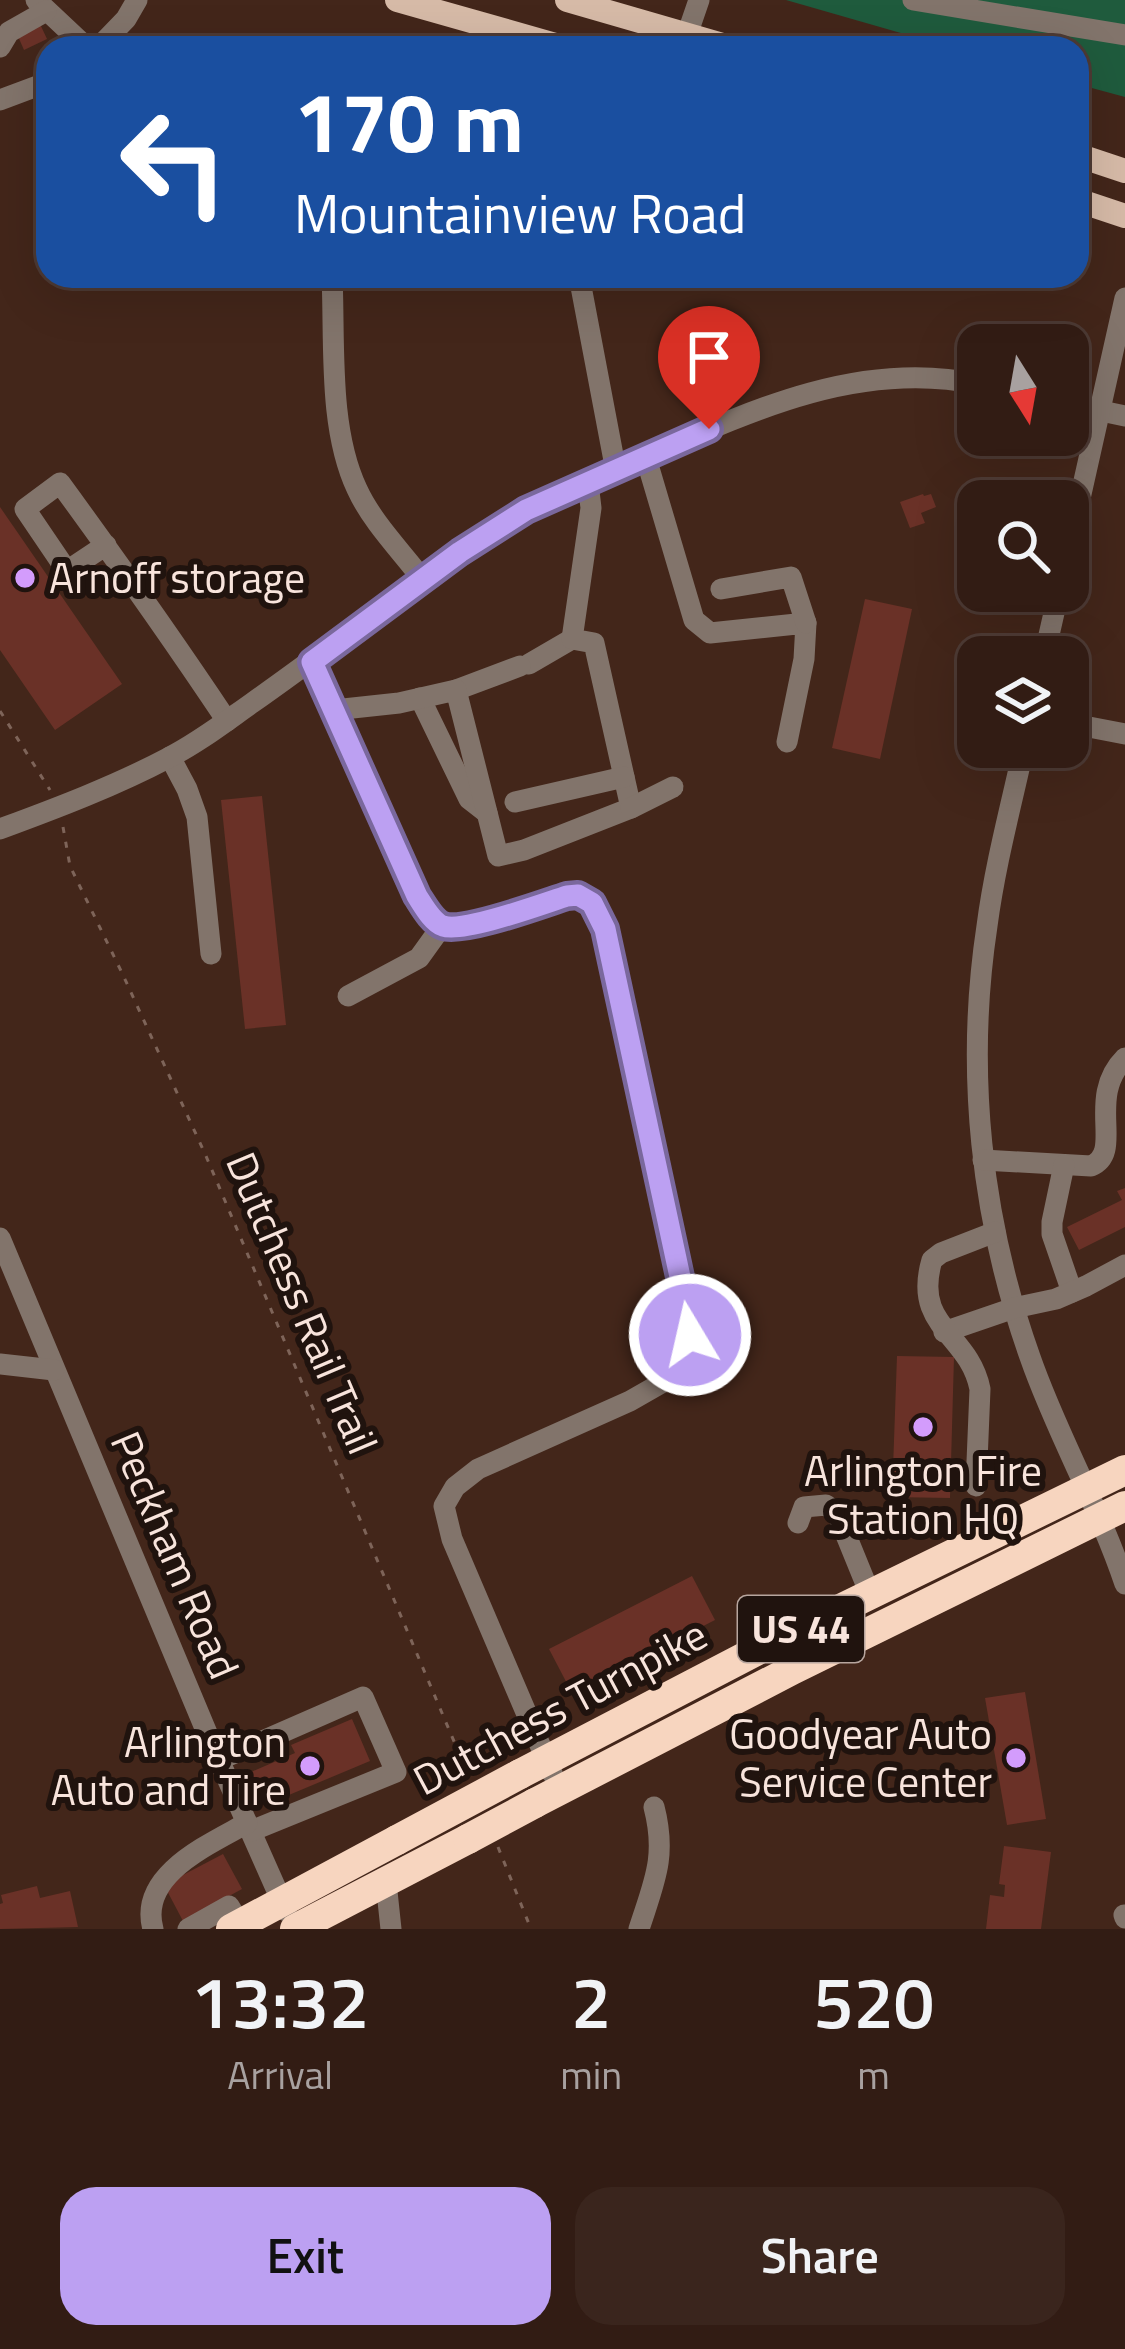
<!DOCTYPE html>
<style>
:root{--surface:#321c14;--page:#3a251d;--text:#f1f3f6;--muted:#a8a1a0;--line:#4d3a34;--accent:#bca0f2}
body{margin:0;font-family:"Titillium Web",sans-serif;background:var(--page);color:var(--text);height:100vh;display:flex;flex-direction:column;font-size:45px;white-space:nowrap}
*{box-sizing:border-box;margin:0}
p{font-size:39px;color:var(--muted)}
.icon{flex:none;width:66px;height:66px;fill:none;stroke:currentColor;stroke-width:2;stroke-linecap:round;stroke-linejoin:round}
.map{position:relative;height:1929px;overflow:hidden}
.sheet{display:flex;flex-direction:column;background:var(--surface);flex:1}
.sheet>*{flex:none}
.top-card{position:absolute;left:36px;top:36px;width:1053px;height:252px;border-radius:36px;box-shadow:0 12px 48px #0002,0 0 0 3px var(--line);background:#1a4fa0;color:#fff;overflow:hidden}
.needle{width:78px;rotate:169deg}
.tools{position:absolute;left:957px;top:324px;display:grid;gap:24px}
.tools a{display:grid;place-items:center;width:132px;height:132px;border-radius:24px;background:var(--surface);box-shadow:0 12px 48px #0002,0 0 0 3px var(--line);font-size:60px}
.pin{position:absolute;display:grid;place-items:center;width:102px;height:102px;color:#fff;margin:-123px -51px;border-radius:50% 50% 50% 0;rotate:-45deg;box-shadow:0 0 12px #0007}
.pin .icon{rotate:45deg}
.me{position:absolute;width:132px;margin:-66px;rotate:351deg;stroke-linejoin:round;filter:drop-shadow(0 0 9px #0008)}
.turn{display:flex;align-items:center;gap:42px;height:252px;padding:0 60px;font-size:54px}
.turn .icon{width:156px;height:156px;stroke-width:2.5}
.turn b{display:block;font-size:84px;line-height:102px}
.eta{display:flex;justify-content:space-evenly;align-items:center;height:204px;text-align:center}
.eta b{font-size:72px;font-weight:600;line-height:84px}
.action{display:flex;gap:24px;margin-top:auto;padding:24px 60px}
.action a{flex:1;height:138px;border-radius:36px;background:var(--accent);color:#111;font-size:48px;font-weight:600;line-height:138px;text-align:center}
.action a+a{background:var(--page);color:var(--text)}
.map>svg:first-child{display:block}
</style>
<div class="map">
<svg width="1125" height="1929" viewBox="0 0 1125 1929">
<rect width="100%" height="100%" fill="#43261a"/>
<!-- green -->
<path fill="#1f5b3d" d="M786,0H1125V97L1077,84V48H953Z"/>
<!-- building -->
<g fill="#6a3127">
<path d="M40,24L47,39L24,50L17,34Z"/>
<path d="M923,494L924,496L931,494L936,507L921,513L925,523L910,528L900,502Z"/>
<path d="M0,507L122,684L55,730L0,650Z"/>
<path d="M865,599L912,609L880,759L832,748Z"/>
<path d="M262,796L286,1025L245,1029L221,800Z"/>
<path d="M1125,1188V1227L1079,1250L1067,1227L1122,1200L1117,1191Z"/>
<path d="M897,1356L954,1357L950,1498L892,1497Z"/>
<path d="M692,1576L715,1620L572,1693L549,1649Z"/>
<path d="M1025,1692L1046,1819L1007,1825L985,1698Z"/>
<path d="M352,1719L370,1761L265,1805L251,1772L295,1753L291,1745Z"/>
<path d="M1004,1846L1051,1852L1041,1929H986L990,1895L1004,1897L1005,1885L999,1884Z"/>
<path d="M223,1854L242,1889L183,1921L164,1885Z"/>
<path d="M37,1886L40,1898L70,1891L78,1927L0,1929V1904L3,1903L1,1895Z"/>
</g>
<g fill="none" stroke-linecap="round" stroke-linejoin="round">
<!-- path -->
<g stroke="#7e6459" stroke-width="3" stroke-dasharray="6 9" stroke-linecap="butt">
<path d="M0,711L50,790"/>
<path d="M63,827L70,866L123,975L206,1156L467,1772"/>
<path d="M498,1847L531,1929"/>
</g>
<!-- minor -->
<g stroke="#82746b" stroke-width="21">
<path d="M36,0L87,48"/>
<path d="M913,0L1125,35"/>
<path d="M0,47L9,32L46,11"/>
<path d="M98,48L126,19L137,0"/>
<path d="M672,48L687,35L699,0"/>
<path d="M0,100L48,82"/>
<path d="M332,276C335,342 328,428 357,489C372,522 401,551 423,580"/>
<path d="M579,276L616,471"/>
<path d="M1068,404L1125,416"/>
<path d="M646,458L694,620L710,633L806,623L804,659L787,742"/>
<path d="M106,545L67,571L25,509L60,483C117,561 173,640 227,721"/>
<path d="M1068,552L1125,298"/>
<path d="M721,589L791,577L806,623"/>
<path d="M1044,657L1059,591"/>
<path d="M312,661L417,896C424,905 432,922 443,926C470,935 545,899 578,895L592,903L605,929L689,1314L688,1349L680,1367L665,1381L630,1401L478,1469L455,1487L444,1506L452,1539L552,1773"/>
<path d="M529,664L572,639"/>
<path d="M456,690L520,666"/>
<path d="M420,698L469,799L487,813"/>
<path d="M334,710L399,703L456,690L498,856L524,850L631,808L594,643L572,639L591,508L588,483"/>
<path d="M1068,723L1125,734"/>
<path d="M1024,747C1011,806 995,865 987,926C965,1071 981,1219 1030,1357C1057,1435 1099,1506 1125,1584"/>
<path d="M170,757L187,789L197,817L211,954"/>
<path d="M515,802L624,777"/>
<path d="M631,808L673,787"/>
<path d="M0,829C57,808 115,786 168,758C198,743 225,722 252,703C322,654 389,601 459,553C514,514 569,492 629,465C739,416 854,358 978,384"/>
<path d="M348,996L419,958L442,926"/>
<path d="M983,1160L1091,1166C1125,1152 1085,1098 1125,1058"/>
<path d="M1064,1165L1052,1222V1234L1072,1292"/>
<path d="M0,1238L207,1733L286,1911"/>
<path d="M944,1332L1014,1308L1056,1299L1086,1286L1125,1265"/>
<path d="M0,1364L54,1370"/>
<path d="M976,1486L980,1389C969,1333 912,1328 932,1260L941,1253L995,1232"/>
<path d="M798,1523L804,1507L826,1505L837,1513L870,1594"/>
<path d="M219,1760L363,1697L396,1772L251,1831"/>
<path d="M386,1882L391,1929"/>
<path d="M1124,1915L1125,1918"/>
<path d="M153,1929C138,1875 208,1845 247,1823"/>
<path d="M188,1929L229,1906L240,1924"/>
<path d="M639,1929C654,1882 667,1857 654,1807"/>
</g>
<!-- major -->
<g stroke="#d6baa7" stroke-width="24">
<path d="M397,0L566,48"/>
<path d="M567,0L733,48"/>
<path d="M1077,155L1125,171"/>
<path d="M1077,200L1125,216"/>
</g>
<!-- highway -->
<g stroke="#f7d5bf" stroke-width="30">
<path d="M520,1774L783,1637L1125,1470"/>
<path d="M535,1803L792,1670L1125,1506"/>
<path d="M231,1929L397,1840"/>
<path d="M295,1929L468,1839"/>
</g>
<!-- highway-bridge -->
<g stroke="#f7d5bf" stroke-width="30">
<path d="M468,1839L535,1803"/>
<path d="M397,1840L520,1774"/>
</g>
</g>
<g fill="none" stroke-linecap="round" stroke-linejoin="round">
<defs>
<path id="route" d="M690,1335L688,1314L605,929L592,903L578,895L567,896C542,904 464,933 443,926C432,922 423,905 417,896L312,662L460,552L526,510L709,429"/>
</defs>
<!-- route casing -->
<use href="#route" stroke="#7a689d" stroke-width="30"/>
<!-- route -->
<use href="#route" stroke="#bca0f2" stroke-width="21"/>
</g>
<!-- markers -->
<g fill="#d39cfc" stroke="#20130e" stroke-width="4.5">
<circle cx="25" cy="578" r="12"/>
<circle cx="923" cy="1427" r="12"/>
<circle cx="1016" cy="1758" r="12"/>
<circle cx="310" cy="1766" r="12"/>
</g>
<g text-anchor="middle" stroke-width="12" stroke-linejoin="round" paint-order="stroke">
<!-- shield labels -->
<rect fill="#20130e" stroke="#b7a59e" stroke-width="3" x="738" y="1596" width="126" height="66" rx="9"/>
<g font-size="39" font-weight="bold" fill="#f8e4dc">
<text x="801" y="1643">US 44</text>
</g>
<!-- poi labels -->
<g font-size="42" fill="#f8e4dc" stroke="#20130e" text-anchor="end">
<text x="49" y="593" text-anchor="start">Arnoff storage</text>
<text x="923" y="1486" text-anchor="middle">Arlington Fire<tspan x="923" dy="48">Station HQ</tspan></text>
<text x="992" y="1749">Goodyear Auto<tspan x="992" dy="48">Service Center</tspan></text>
<text x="286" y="1757">Arlington<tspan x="286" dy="48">Auto and Tire</tspan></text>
</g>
<!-- street labels -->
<g font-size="42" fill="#f8e4dc" stroke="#20130e">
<text transform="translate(302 1303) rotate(67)" y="15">Dutchess Rail Trail</text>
<text transform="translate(175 1555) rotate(67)" y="15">Peckham Road</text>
<text transform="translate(560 1707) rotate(-28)" y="15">Dutchess Turnpike</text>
</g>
</g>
</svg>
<div class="tools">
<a><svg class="needle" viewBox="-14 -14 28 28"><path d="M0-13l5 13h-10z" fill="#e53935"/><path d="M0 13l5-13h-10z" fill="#a8a1a0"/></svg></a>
<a><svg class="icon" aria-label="search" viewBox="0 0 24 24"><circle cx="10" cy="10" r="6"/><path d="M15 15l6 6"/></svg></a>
<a><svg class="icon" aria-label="layers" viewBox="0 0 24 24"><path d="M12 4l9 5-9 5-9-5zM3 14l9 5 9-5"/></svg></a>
</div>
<div class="pin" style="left:709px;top:429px;background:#d93025"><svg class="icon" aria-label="arrive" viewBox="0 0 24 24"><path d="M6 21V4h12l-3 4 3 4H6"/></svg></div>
<svg class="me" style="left:690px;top:1335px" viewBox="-20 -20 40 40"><circle r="17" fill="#bca0f2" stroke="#fff" stroke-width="3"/><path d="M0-11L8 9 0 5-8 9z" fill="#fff"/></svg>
<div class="top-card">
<div class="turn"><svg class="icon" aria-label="left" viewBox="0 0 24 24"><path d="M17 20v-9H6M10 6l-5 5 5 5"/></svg><div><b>170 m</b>Mountainview Road</div></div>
</div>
</div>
<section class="sheet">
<div class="eta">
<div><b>13:32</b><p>Arrival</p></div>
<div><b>2</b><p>min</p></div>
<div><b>520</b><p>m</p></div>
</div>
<div class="action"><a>Exit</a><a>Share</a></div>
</section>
